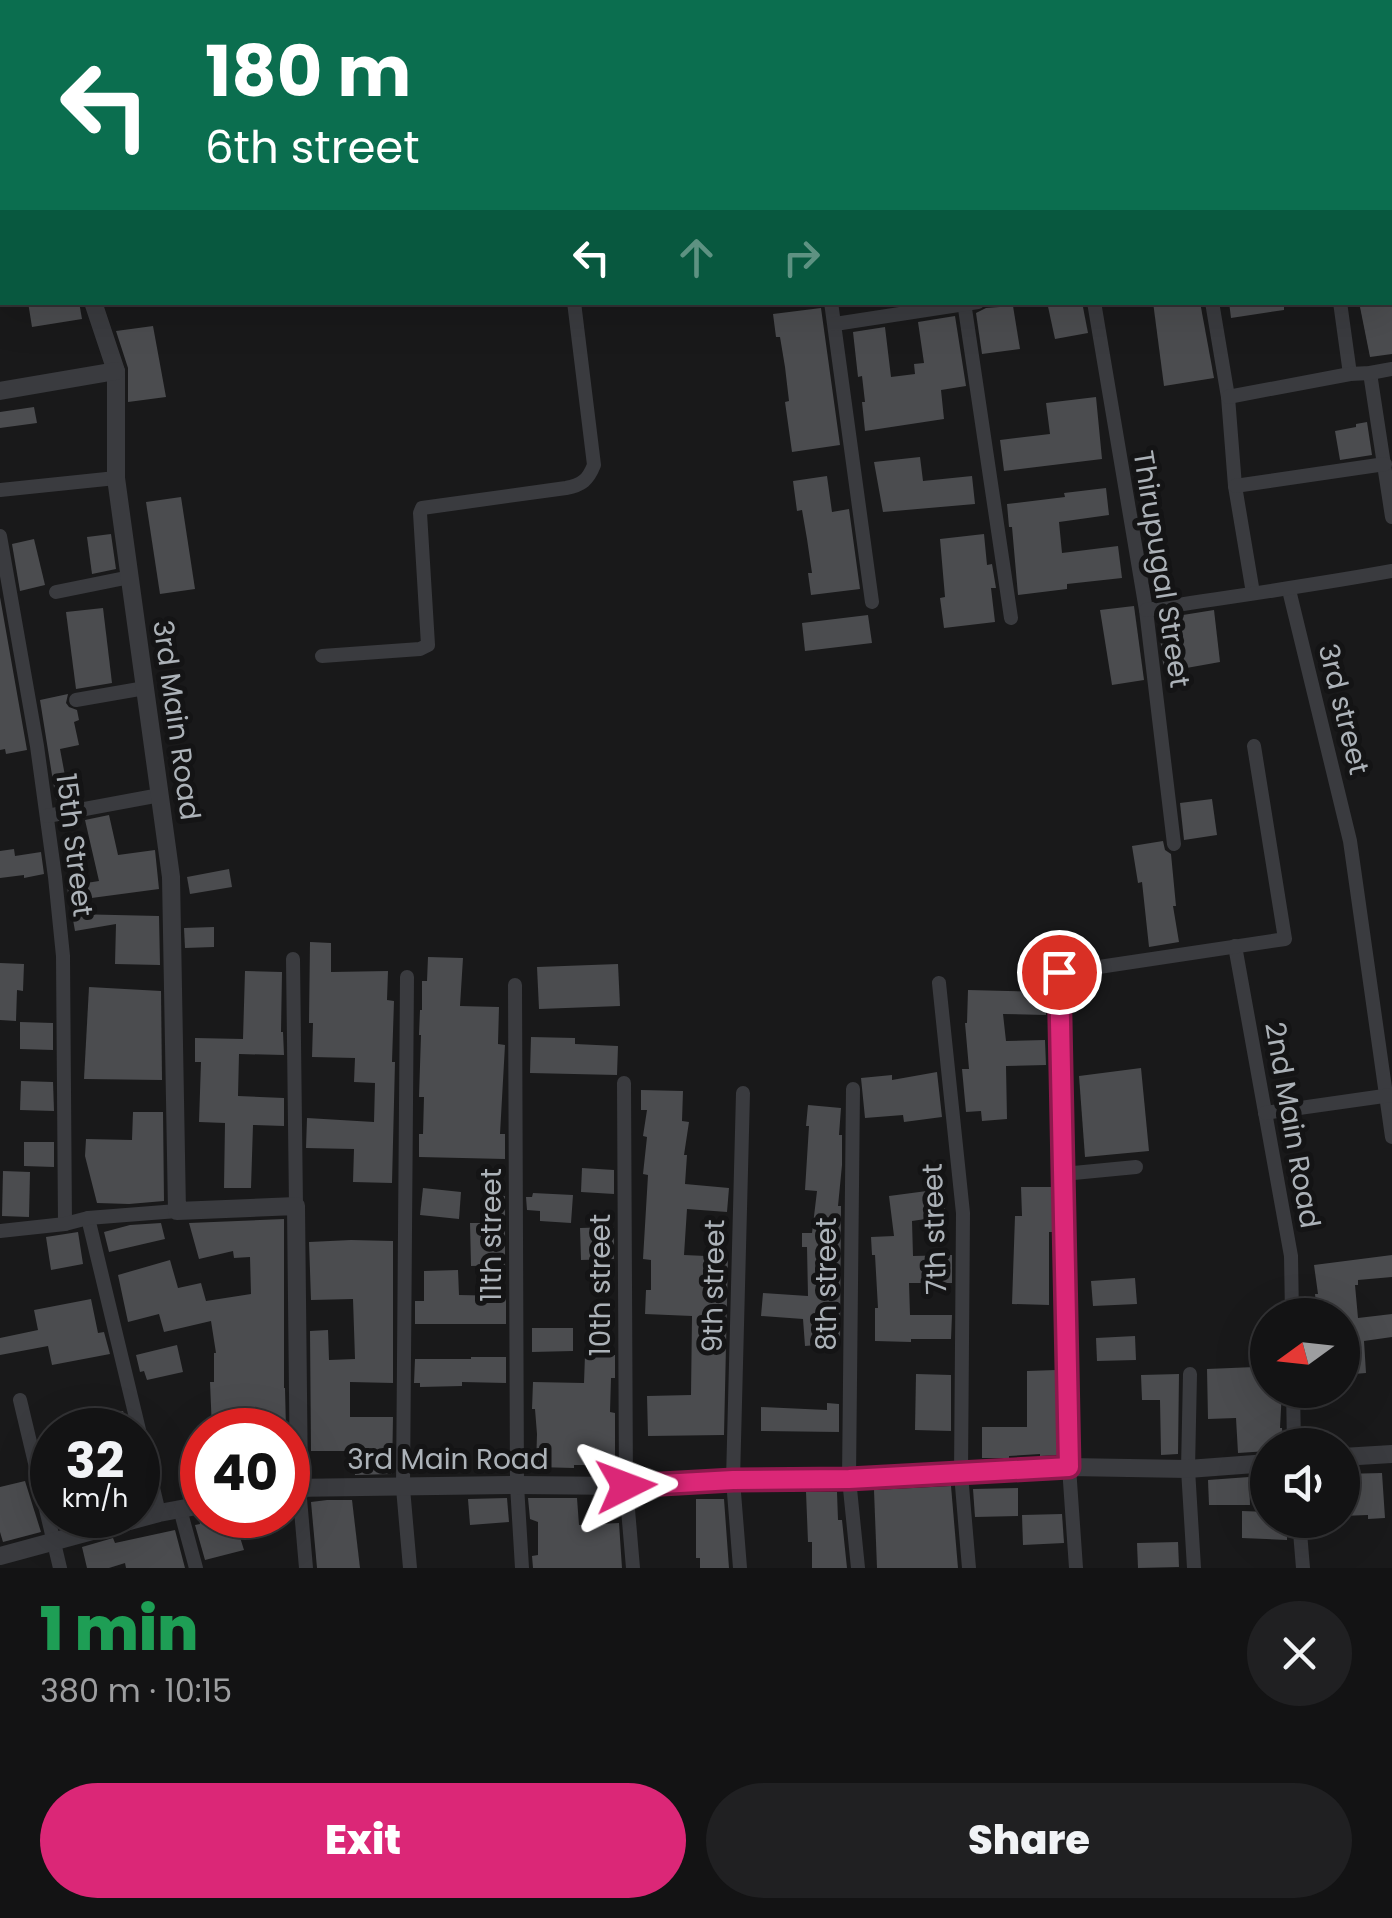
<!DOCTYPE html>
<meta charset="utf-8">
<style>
:root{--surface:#131314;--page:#202022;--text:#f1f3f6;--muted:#9d9ea0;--line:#323234;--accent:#db2777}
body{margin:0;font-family:Poppins,sans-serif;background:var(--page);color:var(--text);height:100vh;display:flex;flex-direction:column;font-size:38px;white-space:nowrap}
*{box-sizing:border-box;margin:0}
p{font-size:32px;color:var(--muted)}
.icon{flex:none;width:55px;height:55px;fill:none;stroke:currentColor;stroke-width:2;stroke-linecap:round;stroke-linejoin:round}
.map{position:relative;height:1568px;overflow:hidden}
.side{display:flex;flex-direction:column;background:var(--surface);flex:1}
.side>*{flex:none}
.hud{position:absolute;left:0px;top:0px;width:1392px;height:305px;box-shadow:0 10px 40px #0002,0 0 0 2px var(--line);background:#0b6e4f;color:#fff;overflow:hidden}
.needle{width:65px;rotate:255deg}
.tools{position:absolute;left:1250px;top:1298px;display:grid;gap:20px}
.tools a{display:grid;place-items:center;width:110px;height:110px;border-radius:50%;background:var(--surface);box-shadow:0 10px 40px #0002,0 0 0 2px var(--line);font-size:50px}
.speed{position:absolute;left:30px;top:1408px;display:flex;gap:20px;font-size:50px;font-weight:700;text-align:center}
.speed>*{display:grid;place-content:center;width:130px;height:130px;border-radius:50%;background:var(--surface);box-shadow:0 10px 40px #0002,0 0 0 2px var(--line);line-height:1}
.speed small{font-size:25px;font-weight:400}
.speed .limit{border:15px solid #d22;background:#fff;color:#111}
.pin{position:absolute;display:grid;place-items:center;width:85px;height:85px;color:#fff;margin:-42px;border:5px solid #fff;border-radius:50%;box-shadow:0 2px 10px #0007}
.me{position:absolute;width:110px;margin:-55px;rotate:87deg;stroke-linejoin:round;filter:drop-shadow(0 0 8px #0008)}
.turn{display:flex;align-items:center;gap:35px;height:210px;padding:0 40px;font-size:45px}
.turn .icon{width:130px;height:130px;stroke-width:2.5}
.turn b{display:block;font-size:70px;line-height:85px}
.lanes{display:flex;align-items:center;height:95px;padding:0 40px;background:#0003;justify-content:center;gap:50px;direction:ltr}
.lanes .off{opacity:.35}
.round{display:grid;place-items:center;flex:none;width:105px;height:105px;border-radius:52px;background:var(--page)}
.headline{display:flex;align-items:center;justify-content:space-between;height:170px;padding:0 40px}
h1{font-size:60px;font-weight:800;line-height:75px;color:#1e9e55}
.button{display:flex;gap:20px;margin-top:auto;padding:20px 40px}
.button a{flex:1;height:115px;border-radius:60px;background:var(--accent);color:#fff;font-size:40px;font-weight:800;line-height:115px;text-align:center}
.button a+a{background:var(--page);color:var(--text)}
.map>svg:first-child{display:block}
</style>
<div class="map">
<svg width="1392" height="1568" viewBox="0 0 1392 1568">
<rect width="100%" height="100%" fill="#19191a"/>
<!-- building -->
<g fill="#4b4c4f">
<path d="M28,302H79L82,319L32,327Z"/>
<path d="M1047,302H1082L1088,333L1055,339Z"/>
<path d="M1153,302H1200L1214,378L1164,386Z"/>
<path d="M1229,302H1284V310L1231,318Z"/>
<path d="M1359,302H1392V354L1370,357Z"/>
<path d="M1013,306L1020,349L982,354L976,313L986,308Z"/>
<path d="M821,308L840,445L792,452L785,402L789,401L785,367L780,337H776L773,314Z"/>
<path d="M955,316L966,386L941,390L944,419L865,431L862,402H865L862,376L858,377L853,332L885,327L891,377L915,374L914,364L924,363L918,322Z"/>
<path d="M153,326L166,397L128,402V368L116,331Z"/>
<path d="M1096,397L1102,459L1004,471L1000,440L1050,434L1046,403Z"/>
<path d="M34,407L37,423L0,428V412Z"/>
<path d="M1367,422L1372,455L1340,460L1335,431L1356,427V424Z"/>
<path d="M920,457L923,481L972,476L975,504L883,512L874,462Z"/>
<path d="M827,476L832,512L849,509L860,589L811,595L808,573H812L807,539L802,510L797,511L793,481Z"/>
<path d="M1106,488L1109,515L1059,522L1062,553L1118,546L1122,578L1067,584V589L1018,595L1012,527H1009L1007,504L1065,497L1064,493Z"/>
<path d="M181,497L195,589L160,594L146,502Z"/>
<path d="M111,534L116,569L92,574L87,537Z"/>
<path d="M984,534L987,565L992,564L996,588H991L995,622L944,628L940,598L945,597L940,539Z"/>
<path d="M34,539L45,585L20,591L12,544Z"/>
<path d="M0,597L27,750L6,754L5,749L0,750Z"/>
<path d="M1134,606L1144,680L1112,685L1100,610Z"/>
<path d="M103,608L112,683L76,689L66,612Z"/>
<path d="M1214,610L1220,662L1164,672L1158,619Z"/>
<path d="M868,615L872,643L805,651L802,623Z"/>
<path d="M68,694L66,703L69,707L77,710L79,720L74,722L79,745L60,749L69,797L56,800L40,700Z"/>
<path d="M1212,799L1217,835L1184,840L1180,803Z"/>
<path d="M109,815L118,855L155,850L159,889L69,901L67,886L99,881L85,820Z"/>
<path d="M1163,841L1165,850L1171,854L1176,906H1173L1179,942L1149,947L1142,882L1138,883L1132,846Z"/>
<path d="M14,849L15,856L41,852L44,874L24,878V875L0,878V851Z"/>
<path d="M229,869L232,887L190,894L187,877Z"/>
<path d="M72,914L159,916L160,965L115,964L116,924L75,931Z"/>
<path d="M214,927V947L185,948L184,928Z"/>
<path d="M310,942L331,943V972L388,971L387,1000L394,1001L392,1062H395L392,1183L353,1182L354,1149L306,1148L307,1118L374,1122L375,1083L354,1082L355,1058L312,1057L313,1023H309Z"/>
<path d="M428,957L463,958L460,1006L499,1007L498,1044L505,1045L500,1134H505V1159L419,1157V1134H423L424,1097H419L421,1035H419L420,1010H422V981H427Z"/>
<path d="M0,963L24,964L23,991L17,990L16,1021L0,1020Z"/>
<path d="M618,964L620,1006L539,1009L537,967Z"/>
<path d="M245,971L282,972L281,1032H283L284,1055L239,1054L238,1096L284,1098V1126L253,1125L251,1188H224L225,1123L199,1122L201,1062H195V1038L243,1039Z"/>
<path d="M89,987L161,991L162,1080L84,1079Z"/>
<path d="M968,990L1046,992V1015L1003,1014L1006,1041L1045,1040L1046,1065L1006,1066L1007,1119L982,1121L981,1111L966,1112L962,1069H969L965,1023H967Z"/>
<path d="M20,1022L53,1023V1050L20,1049Z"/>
<path d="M531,1037L575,1038V1044L618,1046L617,1075L530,1073Z"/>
<path d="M1141,1068L1149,1151L1085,1157L1079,1076Z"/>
<path d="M937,1072L942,1117L904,1122L903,1115L865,1118L861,1078L892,1075V1080Z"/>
<path d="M21,1081L53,1082L54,1111L20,1110Z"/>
<path d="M641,1090L683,1091L682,1121L689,1122L684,1155H687L685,1184L729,1188L727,1212L687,1209L684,1255L728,1257L724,1435L648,1436L647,1396L691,1395L692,1316L645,1314L646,1290H651V1260L643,1259L648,1175L643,1174L647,1137L643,1136L647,1110H641Z"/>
<path d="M808,1105L841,1108L839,1135H842V1165L838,1206H841L840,1343L805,1346L803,1319L761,1316L763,1293L808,1296L807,1247H802V1233H812L817,1191L805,1190L809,1126H806Z"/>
<path d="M133,1112H163L164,1201L129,1204L97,1203L85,1156L86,1139L132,1140Z"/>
<path d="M24,1142H54V1167L24,1166Z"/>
<path d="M582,1168L614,1170V1194L581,1192Z"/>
<path d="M3,1171L30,1172L29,1217L2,1216Z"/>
<path d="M1021,1187H1053L1054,1232H1049V1305L1012,1304L1015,1216H1022Z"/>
<path d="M423,1188L461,1192L459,1219L420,1215Z"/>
<path d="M942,1189L946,1216L912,1221L913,1256L952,1255V1283H909L910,1315H952L951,1339H911V1342L875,1341V1308H878L875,1255H872L871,1237L894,1236L889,1196Z"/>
<path d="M533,1193L573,1195L571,1223L540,1221V1211L527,1210L526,1197H532Z"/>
<path d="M488,1195L505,1196V1265L471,1266L470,1223H487Z"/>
<path d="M284,1219V1388H285L286,1430H212L210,1382H214V1353H216L211,1321L164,1332L159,1314L128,1322L118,1275L170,1260L178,1288L201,1283L206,1301L251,1294L250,1257L234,1258L233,1251L199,1259L189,1223Z"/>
<path d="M161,1223L165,1239L109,1252L104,1232L130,1225Z"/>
<path d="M614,1227V1259L581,1260L580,1228Z"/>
<path d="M78,1232L83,1264L51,1270L46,1237Z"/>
<path d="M351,1240L393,1241V1383L350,1382V1417H393L392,1474L355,1475L353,1451H311L310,1331L328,1330L329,1360L355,1359L353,1299L311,1300L309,1242Z"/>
<path d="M1392,1255V1277L1358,1280V1285H1355L1358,1318L1392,1314V1337L1364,1341L1366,1373L1342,1375V1315H1317L1315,1294H1318L1314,1265Z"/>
<path d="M458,1270L459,1295L506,1296V1324H415V1301H424V1271Z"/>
<path d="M1135,1278L1137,1304L1093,1306L1091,1281Z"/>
<path d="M91,1299L98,1333L104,1332L110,1354L52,1365L48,1346L0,1355V1338L38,1330L34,1310Z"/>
<path d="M532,1328H573V1351L532,1352Z"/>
<path d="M1135,1336L1136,1360L1097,1361L1096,1338Z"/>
<path d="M177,1345L183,1372L147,1380L144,1371L140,1372L136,1355Z"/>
<path d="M585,1355H615V1378H611L610,1412L615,1413V1465H574V1468L536,1467L537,1434L535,1409H532L533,1382L584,1383Z"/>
<path d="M471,1357H506V1383L462,1382V1386L420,1387V1383H414L415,1359H471Z"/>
<path d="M1255,1367L1268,1368V1390H1282L1280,1428H1282L1283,1445H1268V1451L1238,1453L1236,1418L1208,1419L1207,1369Z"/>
<path d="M1056,1370L1058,1455L1040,1456V1454L1009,1456V1458H982V1427H1027V1371Z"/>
<path d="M916,1374L951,1375V1431L915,1430Z"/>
<path d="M1179,1374L1178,1454L1161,1455L1160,1400H1142L1141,1375Z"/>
<path d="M827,1403L839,1404V1432L761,1431V1407L827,1410Z"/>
<path d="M123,1411L128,1428L61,1430V1424Z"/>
<path d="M1382,1473L1385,1518L1368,1519V1515L1342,1516V1474Z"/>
<path d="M1249,1477L1250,1505H1209L1208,1480Z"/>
<path d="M25,1481L41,1532L3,1542L0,1532V1487Z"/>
<path d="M951,1486L958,1568H877L874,1490Z"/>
<path d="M1018,1488V1516L975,1517L973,1489Z"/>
<path d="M806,1492H837L838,1520H842L847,1568H812V1542H808Z"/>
<path d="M507,1498L509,1522L470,1525L468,1499Z"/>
<path d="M528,1498H577L579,1525L619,1523L622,1568H533L532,1556L538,1555V1522L530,1519Z"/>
<path d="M696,1499H724L729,1568H700V1558H696Z"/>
<path d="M327,1500H352L360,1568H317L311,1502Z"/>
<path d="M1242,1511L1268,1512V1520H1287V1540L1242,1538Z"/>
<path d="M1062,1514L1064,1543L1023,1545L1022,1515Z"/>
<path d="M209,1515H233L244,1550L205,1560L195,1525L200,1524L199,1518Z"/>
<path d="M175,1530L185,1568H126L125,1563L109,1568H87L82,1547L113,1538L115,1543Z"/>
<path d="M1178,1542L1179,1567L1138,1568L1137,1543Z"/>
</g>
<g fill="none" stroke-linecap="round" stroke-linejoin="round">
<!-- minor -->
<g stroke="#3a3b3f" stroke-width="14">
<path d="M164,0V2"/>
<path d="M238,0L239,2"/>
<path d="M541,0V2"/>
<path d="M770,0L771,2"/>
<path d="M883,0L884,2"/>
<path d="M985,0L986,2"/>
<path d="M1100,0L1101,2"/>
<path d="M1216,0L1217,2"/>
<path d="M1313,0L1314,2"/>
<path d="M1390,239L1392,238"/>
<path d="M0,282L2,281"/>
<path d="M831,302L872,602"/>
<path d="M964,302L1011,618"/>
<path d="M1094,302L1146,610L1174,844"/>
<path d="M1212,302L1228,397L1235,486L1253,593"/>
<path d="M1340,302L1350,374"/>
<path d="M835,324L978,302"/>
<path d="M1370,373L1392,517"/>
<path d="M1228,397L1350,374L1370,373L1392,369"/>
<path d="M1235,486L1385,464"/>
<path d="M0,490L116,478"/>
<path d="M0,536L37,746L55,877L63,956L65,1224"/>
<path d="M1289,590L1350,841L1392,1137"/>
<path d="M56,592L130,577"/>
<path d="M1146,610C1228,597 1310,586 1392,571"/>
<path d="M322,656L420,649L428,645L420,513L422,508L566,488C582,485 588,480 594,465L574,302"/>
<path d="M76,700L145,688"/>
<path d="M47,816L160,795"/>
<path d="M1235,946L1291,1256L1292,1315"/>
<path d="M293,959L296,1206"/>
<path d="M407,977L403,1488L410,1568"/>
<path d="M939,983L963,1213L961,1474L969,1568"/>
<path d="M515,985L517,1485L522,1568"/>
<path d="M624,1083L626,1486L633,1568"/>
<path d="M853,1089L849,1479L858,1568"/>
<path d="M1265,1113L1391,1095"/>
<path d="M1063,1174L1136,1167"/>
<path d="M88,1218L159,1513"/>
<path d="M0,1231L65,1224L88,1218L177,1211"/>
<path d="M1190,1374L1188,1469L1194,1568"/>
<path d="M1293,1390L1294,1445"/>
<path d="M20,1400L60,1568"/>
<path d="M299,1487L306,1568"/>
<path d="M180,1509L196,1568"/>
<path d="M1299,1520L1303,1568"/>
<path d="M740,1568L733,1480L743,1093"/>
<path d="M1076,1568L1069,1467L1059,973L1285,939L1254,746"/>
</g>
<!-- tertiary -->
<g stroke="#3a3b3f" stroke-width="18">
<path d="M48,0V2"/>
<path d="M93,302L116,371V478L171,877L177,1211L296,1206L299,1487"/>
<path d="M0,391L116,371"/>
<path d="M1342,1457L1392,1454"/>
<path d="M289,1488L517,1485L626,1486L733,1480L849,1479L1069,1467L1188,1469L1268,1463"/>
<path d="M0,1556L159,1513L202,1505"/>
</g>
</g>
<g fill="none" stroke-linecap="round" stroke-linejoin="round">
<defs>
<path id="route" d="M626,1486L733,1480L849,1479L1069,1467L1059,972"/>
</defs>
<!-- route casing -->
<use href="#route" stroke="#8e194d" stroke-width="25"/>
<!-- route -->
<use href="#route" stroke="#db2777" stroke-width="18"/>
</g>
<g text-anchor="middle" stroke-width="10" stroke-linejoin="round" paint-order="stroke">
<!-- street labels -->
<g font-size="28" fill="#acb2b8" stroke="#141415">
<text transform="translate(1162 569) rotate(81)" y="10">Thirupugal Street</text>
<text transform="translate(1344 709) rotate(76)" y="10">3rd street</text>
<text transform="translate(177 720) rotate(82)" y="10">3rd Main Road</text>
<text transform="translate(75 845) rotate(83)" y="10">15th Street</text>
<text transform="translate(1293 1125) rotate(80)" y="10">2nd Main Road</text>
<text transform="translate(934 1229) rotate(-92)" y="10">7th street</text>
<text transform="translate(491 1235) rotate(-90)" y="10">11th street</text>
<text transform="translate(826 1284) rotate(-90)" y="10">8th street</text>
<text transform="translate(600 1285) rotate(-90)" y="10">10th street</text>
<text transform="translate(713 1286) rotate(-89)" y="10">9th street</text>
<text x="448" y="1469">3rd Main Road</text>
</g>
</g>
</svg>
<div class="tools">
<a><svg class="needle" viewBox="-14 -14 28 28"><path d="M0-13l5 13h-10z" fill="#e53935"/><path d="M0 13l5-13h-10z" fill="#9d9ea0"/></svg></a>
<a><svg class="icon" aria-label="sound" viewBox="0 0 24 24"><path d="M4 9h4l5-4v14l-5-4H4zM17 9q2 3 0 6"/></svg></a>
</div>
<div class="speed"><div>32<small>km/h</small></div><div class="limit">40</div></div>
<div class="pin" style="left:1059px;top:972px;background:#d93025"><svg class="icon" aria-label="arrive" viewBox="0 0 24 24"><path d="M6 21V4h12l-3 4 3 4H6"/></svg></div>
<svg class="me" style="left:626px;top:1486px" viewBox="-20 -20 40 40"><path d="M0-17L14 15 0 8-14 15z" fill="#db2777" stroke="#fff" stroke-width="4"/></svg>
<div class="hud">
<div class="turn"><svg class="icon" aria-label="left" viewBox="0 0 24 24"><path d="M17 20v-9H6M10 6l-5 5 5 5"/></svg><div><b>180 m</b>6th street</div></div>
<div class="lanes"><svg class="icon" aria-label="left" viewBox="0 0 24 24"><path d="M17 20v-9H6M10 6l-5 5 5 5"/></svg><svg class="icon off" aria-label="ahead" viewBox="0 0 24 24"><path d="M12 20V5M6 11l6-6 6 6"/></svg><svg class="icon off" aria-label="right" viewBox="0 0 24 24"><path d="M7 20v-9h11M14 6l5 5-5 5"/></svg></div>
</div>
</div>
<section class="side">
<div class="headline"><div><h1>1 min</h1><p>380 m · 10:15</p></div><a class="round"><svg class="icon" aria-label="close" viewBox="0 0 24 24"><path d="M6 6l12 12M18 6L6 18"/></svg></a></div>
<div class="button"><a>Exit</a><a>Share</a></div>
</section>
